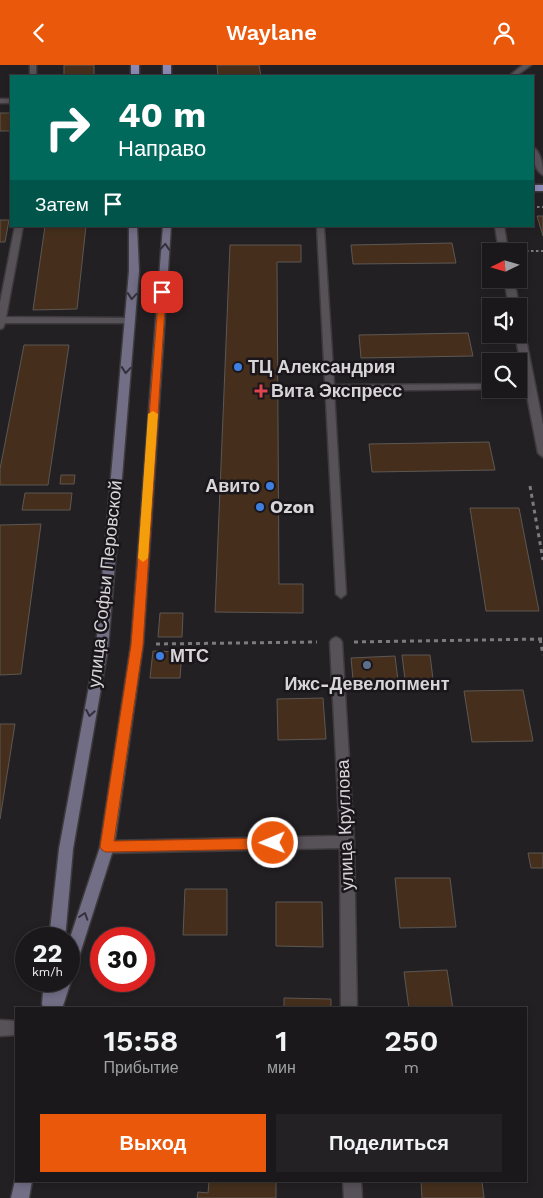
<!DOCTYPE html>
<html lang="ru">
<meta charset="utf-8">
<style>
:root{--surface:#1a181b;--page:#232124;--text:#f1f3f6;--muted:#9fa0a3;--line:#38373a;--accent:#ea580c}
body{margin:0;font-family:"Work Sans",sans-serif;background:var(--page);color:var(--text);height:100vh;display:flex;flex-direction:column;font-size:19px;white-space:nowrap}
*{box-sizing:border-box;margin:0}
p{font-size:16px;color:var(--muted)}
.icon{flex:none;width:28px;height:28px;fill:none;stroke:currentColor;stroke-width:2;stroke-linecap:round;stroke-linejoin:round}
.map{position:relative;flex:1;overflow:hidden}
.panel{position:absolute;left:15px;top:942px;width:512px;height:175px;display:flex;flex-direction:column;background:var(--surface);border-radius:0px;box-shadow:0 2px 8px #0003,0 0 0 1px var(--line)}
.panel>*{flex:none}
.guide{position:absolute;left:10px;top:10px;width:524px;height:152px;border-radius:0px;box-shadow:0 2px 8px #0003,0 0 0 1px var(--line);background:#00695c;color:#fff;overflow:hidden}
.needle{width:32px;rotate:265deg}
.controls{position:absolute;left:482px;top:178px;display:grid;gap:10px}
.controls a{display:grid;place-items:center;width:45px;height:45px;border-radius:0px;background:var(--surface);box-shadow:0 2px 8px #0003,0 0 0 1px var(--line);font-size:25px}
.speed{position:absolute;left:15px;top:862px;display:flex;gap:10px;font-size:25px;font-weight:700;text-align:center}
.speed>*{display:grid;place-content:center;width:65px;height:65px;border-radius:50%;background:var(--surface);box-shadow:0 2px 8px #0003,0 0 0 1px var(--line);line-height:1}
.speed small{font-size:12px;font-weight:400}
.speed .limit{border:8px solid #d22;background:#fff;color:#111}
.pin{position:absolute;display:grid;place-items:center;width:42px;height:42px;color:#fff;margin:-21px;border-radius:10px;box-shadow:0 2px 8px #0006}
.me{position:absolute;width:55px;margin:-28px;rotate:269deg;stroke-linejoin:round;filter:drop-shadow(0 0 4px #0008)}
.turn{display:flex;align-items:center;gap:18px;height:105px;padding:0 25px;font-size:22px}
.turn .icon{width:65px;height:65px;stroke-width:2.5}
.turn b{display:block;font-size:35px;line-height:42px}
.then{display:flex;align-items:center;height:48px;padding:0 25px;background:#0003;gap:10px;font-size:19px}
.eta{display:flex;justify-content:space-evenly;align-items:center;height:85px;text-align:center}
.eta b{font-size:30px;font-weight:600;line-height:35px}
.cta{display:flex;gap:10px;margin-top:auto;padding:10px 25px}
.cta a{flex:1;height:58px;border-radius:0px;background:var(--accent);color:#fff;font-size:20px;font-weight:600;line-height:58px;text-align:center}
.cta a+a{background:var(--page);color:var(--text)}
header{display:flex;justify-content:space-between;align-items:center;height:65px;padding:0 25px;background:var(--accent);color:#fff;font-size:22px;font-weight:600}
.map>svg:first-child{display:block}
</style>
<header><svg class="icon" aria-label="back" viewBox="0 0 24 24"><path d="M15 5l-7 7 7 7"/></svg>Waylane<svg class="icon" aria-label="person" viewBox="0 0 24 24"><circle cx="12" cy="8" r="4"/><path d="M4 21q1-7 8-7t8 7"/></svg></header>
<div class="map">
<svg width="543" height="1133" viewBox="0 0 543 1133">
<rect width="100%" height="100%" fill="#232024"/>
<!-- building -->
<g fill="#452f1c" stroke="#5d5753">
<rect x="64" y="0" width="30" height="11"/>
<path d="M217,0H259L261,11H218Z"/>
<rect x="0" y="48" width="11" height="18"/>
<path d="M537,151H543V171Z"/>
<path d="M0,155H9L5,177H0Z"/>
<path d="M45,161H86L77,244L33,245Z"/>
<path d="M452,178L456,198L353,199L351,180Z"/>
<path d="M230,180H301V197H277L279,519H303V548L215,547Z"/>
<path d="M468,268L473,291L361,293L359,270Z"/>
<path d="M24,280H69L48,420H0V404Z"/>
<path d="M489,377L495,405L372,407L369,379Z"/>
<path d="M61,410H75L74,419H60Z"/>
<path d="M25,428H72L70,445H22Z"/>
<path d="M470,443H519L539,546H486Z"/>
<path d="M41,459L21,609L0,610V460Z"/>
<path d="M160,548H183L182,572H158Z"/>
<path d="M153,586L182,587L180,613H150Z"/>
<path d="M402,590H430L434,622L406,623Z"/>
<path d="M395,591L399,624L354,625L351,593Z"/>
<path d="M523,625L533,676L472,677L464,626Z"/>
<path d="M323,633L326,674L278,675L277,634Z"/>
<path d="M0,659H15L0,754Z"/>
<path d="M528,788H543V803H531Z"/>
<path d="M395,813H450L456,862L400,863Z"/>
<path d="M185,824H227V870H183Z"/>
<path d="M276,837H322L323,882L276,881Z"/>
<path d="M447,905L453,944H409L404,907Z"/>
<path d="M284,933L331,934V944H284Z"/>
<path d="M209,1116H276V1133H197L198,1127L208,1128Z"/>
<path d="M421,1116H482L484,1133H422Z"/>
</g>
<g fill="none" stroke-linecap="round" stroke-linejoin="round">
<defs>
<g id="lane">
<rect x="30" y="0" width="6" height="11"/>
<path d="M523,0H531L516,11H509Z"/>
<rect x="0" y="34" width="11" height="4"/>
<path d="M532,81C541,87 543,100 543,110C534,105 532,91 532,81Z"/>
<path d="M15,161H23L6,252L130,253L134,256L133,258H5L3,263L0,264V238Z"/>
<path d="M317,161L324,163L334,320L491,319V324H494L334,326L346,529L341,533L336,529Z"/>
<path d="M519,318H530L535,321L530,324H519Z"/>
</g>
<g id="street">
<path d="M495,161H504L508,186H499Z"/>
<path d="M504,214H514L519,241H509Z"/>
<path d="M519,261L524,264L543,360V392L538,388L515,269H519Z"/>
<path d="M336,572L340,574L342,577L354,777L357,944H341L340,783L107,788L102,786L100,782L102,778L107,776L340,771L330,577L332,574Z"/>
<path d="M0,955L16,956V970L0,971Z"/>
<path d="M343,1116H361L362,1133H344Z"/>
</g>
<g id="secondary">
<path d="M129,161H137L139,206L108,583L73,784L65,874H49L59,784L96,583L129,206Z"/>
<path d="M163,161H171L143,580L114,782L77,898L74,903L69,905V876L100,782L131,580Z"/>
<path d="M69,911L71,916L62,944H44L42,939L44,916H69Z"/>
<path d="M16,1111V1116H32L29,1133H11Z"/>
</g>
<g id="primary">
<rect x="131" y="0" width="8" height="11"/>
<rect x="163" y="0" width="8" height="11"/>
<rect x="532" y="120" width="11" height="6"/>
</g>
</defs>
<!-- lane casing -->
<use href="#lane" stroke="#3e3a3e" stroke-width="3"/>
<!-- street casing -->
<use href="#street" stroke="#3e3a3e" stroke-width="3"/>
<!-- secondary casing -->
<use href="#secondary" stroke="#3e3a3e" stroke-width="3"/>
<!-- primary casing -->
<use href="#primary" stroke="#3e3a3e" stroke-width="3"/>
<!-- path-far1 -->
<g stroke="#7d7a7d" stroke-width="2" stroke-dasharray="2.5 2.5" stroke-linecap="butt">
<path d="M532,142H543"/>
<path d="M521,186H543"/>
</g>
<!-- path -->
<g stroke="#7d7a7d" stroke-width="3" stroke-dasharray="4 4" stroke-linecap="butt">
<path d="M530,421L543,495"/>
<path d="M540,574L543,590"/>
<path d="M354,577L543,574"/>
<path d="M156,579L317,577"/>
</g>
<!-- lane -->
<use href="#lane" fill="#575258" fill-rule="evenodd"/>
<!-- street -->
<use href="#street" fill="#575258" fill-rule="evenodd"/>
<!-- secondary -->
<use href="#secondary" fill="#716e86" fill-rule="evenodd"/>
<!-- primary -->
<use href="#primary" fill="#8b8ab5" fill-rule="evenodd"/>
</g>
<!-- one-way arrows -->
<defs><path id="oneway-chevron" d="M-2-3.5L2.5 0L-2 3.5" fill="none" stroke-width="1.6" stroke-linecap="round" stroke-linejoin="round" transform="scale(1.25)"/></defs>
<g stroke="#34303b">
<use href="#oneway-chevron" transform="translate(165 182) rotate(-86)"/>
<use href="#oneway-chevron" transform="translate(132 231) rotate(95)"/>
<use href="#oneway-chevron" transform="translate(126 305) rotate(95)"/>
<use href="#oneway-chevron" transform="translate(90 648) rotate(100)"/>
<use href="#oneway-chevron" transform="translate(84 851) rotate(-72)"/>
</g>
<!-- route -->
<path fill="#ea580c" stroke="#983908" d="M159,225L166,227L143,580L114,776L273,773L277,774L279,778L277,782L273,784L106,787L102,785L100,782L131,580Z"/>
<!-- slow -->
<path fill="#f59e0b" d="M153,346L158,349L148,493L143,497L138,493L148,349Z"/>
<!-- markers -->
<g fill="#3f7fe0" stroke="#1a161b" stroke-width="2">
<circle cx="238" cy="302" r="5"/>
<circle cx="270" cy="421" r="5"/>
<circle cx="260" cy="442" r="5"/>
<circle cx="160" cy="591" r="5"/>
</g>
<path fill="#e0444e" stroke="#1a161b" stroke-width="2" d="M258.5 318.5h5v5h5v5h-5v5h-5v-5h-5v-5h5z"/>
<circle fill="#5c6f8a" stroke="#1a161b" stroke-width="2" cx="367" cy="600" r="5"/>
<g text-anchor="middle" stroke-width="5" stroke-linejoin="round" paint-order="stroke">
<!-- poi labels -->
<g font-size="18" font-weight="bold" fill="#d8d5d8" stroke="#1a161b" text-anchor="start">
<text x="248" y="308">ТЦ Александрия</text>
<text x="271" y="332">Вита Экспресс</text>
<text x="260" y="427" text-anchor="end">Авито</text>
<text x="270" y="448">Ozon</text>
<text x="170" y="597">МТС</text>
<text x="367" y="625" text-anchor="middle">Ижс-Девелопмент</text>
</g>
<!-- street labels -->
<g font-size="18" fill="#d8d5d8" stroke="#1a161b">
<text transform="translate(105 519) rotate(-84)" y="6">улица Софьи Перовской</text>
<text transform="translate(345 760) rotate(-92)" y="6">улица Круглова</text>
</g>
</g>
</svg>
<div class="controls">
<a><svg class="needle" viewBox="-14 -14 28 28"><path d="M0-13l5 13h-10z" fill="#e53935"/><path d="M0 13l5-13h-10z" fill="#9fa0a3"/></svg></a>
<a><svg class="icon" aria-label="sound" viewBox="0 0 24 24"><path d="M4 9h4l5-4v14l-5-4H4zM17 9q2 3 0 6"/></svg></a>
<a><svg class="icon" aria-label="search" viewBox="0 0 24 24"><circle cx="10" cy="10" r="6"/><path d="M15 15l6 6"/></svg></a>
</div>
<div class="speed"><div>22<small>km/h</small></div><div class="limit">30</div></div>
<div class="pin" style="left:162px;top:227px;background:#d93025"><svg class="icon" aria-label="arrive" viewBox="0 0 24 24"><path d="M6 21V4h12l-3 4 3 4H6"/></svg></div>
<svg class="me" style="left:273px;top:778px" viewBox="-20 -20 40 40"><circle r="17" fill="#ea580c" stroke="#fff" stroke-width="3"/><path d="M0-11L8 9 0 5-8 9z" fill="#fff"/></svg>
<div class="guide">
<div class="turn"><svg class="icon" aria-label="right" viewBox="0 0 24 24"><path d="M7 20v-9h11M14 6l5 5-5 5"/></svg><div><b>40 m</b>Направо</div></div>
<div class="then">Затем<svg class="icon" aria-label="arrive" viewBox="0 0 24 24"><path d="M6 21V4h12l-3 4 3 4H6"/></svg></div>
</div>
<section class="panel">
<div class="eta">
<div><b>15:58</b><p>Прибытие</p></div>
<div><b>1</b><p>мин</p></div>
<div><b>250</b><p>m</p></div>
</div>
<div class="cta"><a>Выход</a><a>Поделиться</a></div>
</section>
</div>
